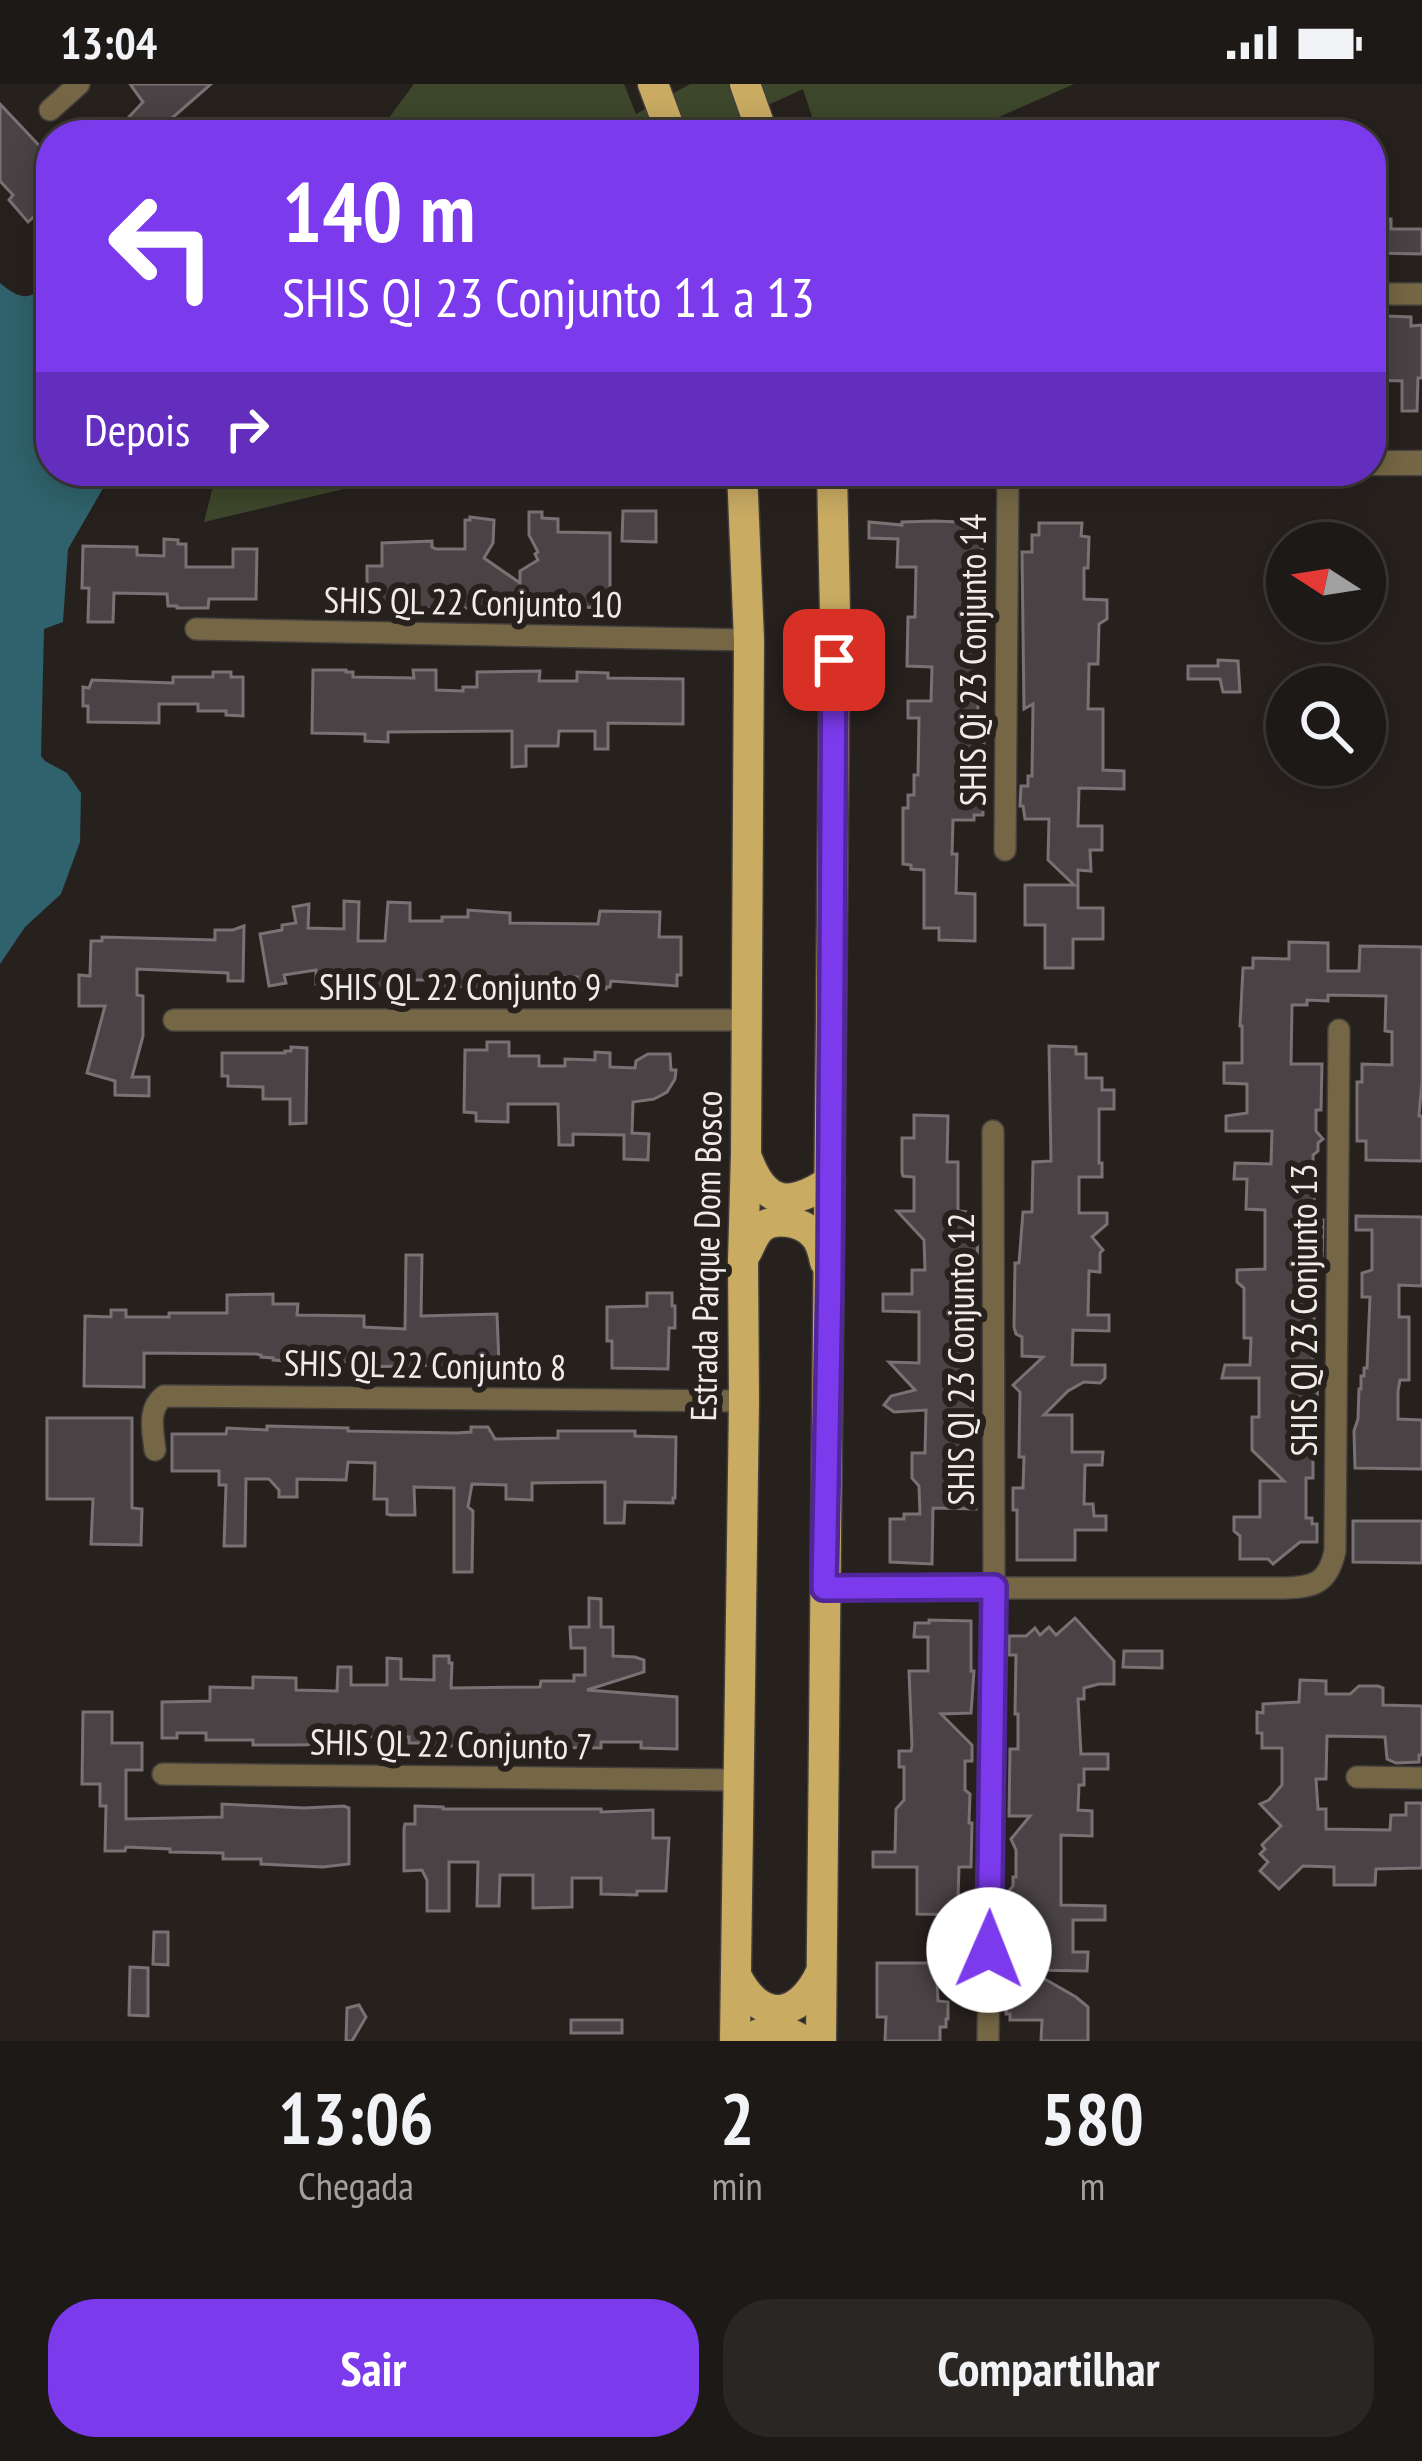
<!DOCTYPE html>
<html lang="pt">
<style>
:root{--surface:#1d1916;--page:#2a2623;--text:#f1f3f6;--muted:#a0a0a1;--line:#3b3835;--accent:#7c3aed}
body{margin:0;font-family:"PT Sans Narrow",sans-serif;background:var(--page);color:var(--text);height:100vh;display:flex;flex-direction:column;font-size:45px;white-space:nowrap}
*{box-sizing:border-box;margin:0}
p{font-size:39px;color:var(--muted)}
.icon{flex:none;width:66px;height:66px;fill:none;stroke:currentColor;stroke-width:2;stroke-linecap:round;stroke-linejoin:round}
.map{position:relative;height:1957px;overflow:hidden}
.side{display:flex;flex-direction:column;background:var(--surface);flex:1}
.side>*{flex:none}
.guide{position:absolute;left:36px;top:36px;width:1350px;height:366px;border-radius:48px;box-shadow:0 6px 30px #0003,0 0 0 3px var(--line);background:#7c3aed;color:#fff;overflow:hidden}
.needle{width:78px;rotate:282deg}
.tools{position:absolute;left:1266px;top:438px;display:grid;gap:24px}
.tools a{display:grid;place-items:center;width:120px;height:120px;border-radius:50%;background:var(--surface);box-shadow:0 6px 30px #0003,0 0 0 3px var(--line);font-size:60px}
.pin{position:absolute;display:grid;place-items:center;width:102px;height:102px;color:#fff;margin:-51px;border-radius:24px;box-shadow:0 6px 18px #0006}
.me{position:absolute;width:132px;margin:-66px;rotate:1deg;stroke-linejoin:round;filter:drop-shadow(0 0 9px #0008)}
.turn{display:flex;align-items:center;gap:42px;height:252px;padding:0 48px;font-size:54px}
.turn .icon{width:156px;height:156px;stroke-width:2.5}
.turn b{display:block;font-size:84px;line-height:102px}
.then{display:flex;align-items:center;height:114px;padding:0 48px;background:#0003;gap:24px;font-size:45px}
.eta{display:flex;justify-content:space-evenly;align-items:center;height:204px;text-align:center}
.eta b{font-size:72px;font-weight:600;line-height:84px}
.cta{display:flex;gap:24px;margin-top:auto;padding:24px 48px}
.cta a{flex:1;height:138px;border-radius:48px;background:var(--accent);color:#fff;font-size:48px;font-weight:600;line-height:138px;text-align:center}
.cta a+a{background:var(--page);color:var(--text)}
.status{display:flex;justify-content:space-between;align-items:center;height:84px;padding:0 60px;background:var(--surface);direction:ltr}
.status svg{height:33px;fill:currentColor}
.map>svg:first-child{display:block}
</style>
<div class="status"><b>13:04</b><svg viewBox="0 0 49 12"><path d="M0 12V9h3v3zM5 12V6h3v6zM10 12V3h3v9zM15 12V0h3v12zM26 1h20v11H26zM47 4h2v5h-2z"/></svg></div>
<div class="map">
<svg width="1422" height="1957" viewBox="0 0 1422 1957">
<rect width="100%" height="100%" fill="#27211e"/>
<!-- green -->
<g fill="#3d472b">
<path d="M414,0H624L636,30L690,0H1074L958,51H818L803,5L702,51H376Z"/>
<path d="M217,387H420L204,438Z"/>
</g>
<!-- water -->
<path fill="#2f626c" d="M0,199C23,218 29,215 51,199V387H113L68,465L63,538L44,545L41,672L45,677L67,689L81,709L80,758L61,810L25,843L0,880Z"/>
<g fill="none" stroke-linecap="round" stroke-linejoin="round">
<!-- stream -->
<path stroke="#2f626c" stroke-width="4.5" d="M624,51L627,49"/>
</g>
<!-- building -->
<g fill="#4a4345" stroke="#797173" stroke-width="3">
<path d="M130,0H211L163,42L158,36L145,48L129,33L143,18Z"/>
<path d="M0,20L51,74V118L28,138L9,116L13,111L0,97Z"/>
<path d="M1374,135H1391V145H1422V170L1374,169Z"/>
<path d="M1386,232L1411,233V242L1422,241V294H1418L1417,327H1402V297L1371,296V240L1386,239Z"/>
<path d="M623,427H656V458L622,457Z"/>
<path d="M529,428H542V434L558,435V448L610,449V524L479,520V524L367,525V482H382V459L432,457V463L436,465H465V436H470V433L494,436L493,459L484,474L520,499V487L538,476L535,470L538,468L529,451Z"/>
<path d="M935,437L984,439L981,483H974V539H984L985,575L975,583V615H978V658H984L983,731H974V736H953L952,770H957L956,809L975,810V857L939,856V844H924V786L911,785V781L903,780V724H908V711H914V691H918L919,634H908V617H931L932,583L907,582L908,533H915L916,483H897L898,455L869,454V438L902,441V438Z"/>
<path d="M1039,439H1082L1081,452L1089,453L1088,484H1084V515L1107,516V535L1099,540L1098,580H1089L1088,625H1103V686L1124,687V705L1079,704L1078,742H1102V766H1090L1091,787L1078,786V824H1103V855H1073V884H1045V841H1025V801H1074L1048,776L1049,735H1025L1023,722H1020L1021,702H1028V692H1032L1033,620L1024,625L1022,468H1032V451H1039Z"/>
<path d="M164,455L178,456V460H186V483H233V465H257L256,515H209L208,524H177V522H168L167,510L114,509L113,538H88L89,504H82L83,462L137,463V471L164,472Z"/>
<path d="M1218,576L1238,577L1240,608H1223L1220,595H1188V582H1218Z"/>
<path d="M313,586H346V588H353V593L414,594L413,586H436V606L463,607V603H477V588L540,587L539,597H577V588L608,589V594L683,595V640L608,639V665H595V647H559L558,662H526V682L512,683V647L388,648V658L365,657V650L312,649Z"/>
<path d="M213,588H231V593H243V632L226,631V627H198V620H159V639L88,638V622H83V603L89,604L92,596L173,599V593H213Z"/>
<path d="M344,817L359,818L358,857H385L388,818L410,819V837H442V833H468V826L510,829V839L598,840L600,827L660,828L659,853H681V891H677V902L611,897L610,903H606V905H577V893H544V904L436,902L437,896H409V902L373,903H364V893H338V903H323V900H316V886L284,891L286,899L269,902L260,850L282,846V841L296,839L293,823L309,820L308,844L344,845Z"/>
<path d="M244,842L243,897H228V889L137,885V911L143,912V952L132,993H149V1012L115,1011V997L87,989L105,922H79V891L90,892L91,857H102V853L215,856V846H233Z"/>
<path d="M1289,858L1328,859V887H1359L1360,862L1422,863V997L1419,1032H1422V1077L1366,1076V1057H1357V998H1362V980L1392,981V948L1385,947L1386,912L1328,911V917L1307,916V921H1292L1291,980H1322L1321,1026H1316V1047L1323,1055L1318,1059V1067L1313,1071L1315,1136H1323L1322,1181H1317L1313,1253V1283H1318L1317,1327H1313V1394H1306V1434H1312V1440H1317V1458H1300L1273,1480L1268,1475H1240V1452L1234,1447V1433H1260V1397H1284L1252,1366V1333H1259V1294H1222L1225,1281H1250L1251,1254H1244V1204L1237,1198V1186L1265,1185V1126L1246,1125L1247,1095H1234L1235,1079L1271,1080L1272,1047H1226V1032L1247,1029V1000L1224,999V979H1242V942H1240L1243,884H1253V874L1289,875Z"/>
<path d="M487,958H509V972H539V982H565V975L595,976V968L610,969V983L635,984L636,977L648,970H670L671,986H676L675,995L667,1008L654,1015L633,1018L632,1049L649,1050L648,1076L624,1075V1051L573,1050V1061H559L558,1020H508V1038L476,1037V1029L464,1028L465,966H487Z"/>
<path d="M1049,962L1076,963V970H1086V994H1102V1006H1114V1025H1099V1079H1102V1093H1079V1129H1107V1140L1092,1153L1103,1166L1100,1169V1188L1089,1187L1088,1231H1109V1247L1073,1246L1072,1281H1105V1294L1100,1299L1084,1298L1068,1307L1044,1331H1072V1368H1103L1102,1381H1085L1084,1420H1093L1094,1432H1106V1446H1075V1476H1017V1426H1013V1404H1023L1024,1373H1019L1020,1308L1013,1301L1043,1273L1022,1272V1253L1016,1250L1014,1243L1015,1179H1019L1023,1128H1032L1033,1078L1051,1077Z"/>
<path d="M291,963L307,964L306,1039L290,1040V1015H263V1003L228,1002V992H222V969H285V967H291Z"/>
<path d="M914,1031L948,1032L947,1078H958V1127L969,1128V1140H978L977,1192H972L969,1197V1236H975V1253H972V1267H964L965,1296H972L973,1350H968L967,1380H976V1425L933,1424L932,1480L890,1478V1435H904V1430H920L919,1402L912,1394V1369H925L926,1326L894,1328L884,1321L891,1312L915,1306L889,1278L919,1279V1228L883,1227V1210H912V1186H925L924,1156L897,1127H914V1093L903,1092L902,1088V1054H914Z"/>
<path d="M1356,1132L1422,1133V1202L1399,1201V1233H1409V1296H1400L1398,1307V1335L1422,1336V1385L1355,1384L1354,1347L1358,1335L1359,1305H1361V1292H1364V1284H1367L1370,1213H1362V1189L1372,1186V1146H1356Z"/>
<path d="M406,1171H422L421,1232L497,1230L499,1280L360,1283V1279L295,1278L286,1284V1277L273,1276V1274L261,1273V1271L256,1270L144,1269V1303L84,1302L85,1232L111,1233V1226H126V1233H169V1229H227V1211L273,1210V1220H298L297,1231L364,1232V1243L405,1245Z"/>
<path d="M647,1209H672V1222H675V1244H669L668,1285L612,1284V1257H607V1223L647,1222Z"/>
<path d="M47,1334H132V1424L142,1425L141,1461L91,1460L93,1415H47Z"/>
<path d="M267,1342L348,1344V1347L456,1349L471,1348V1343H488L495,1355L558,1354V1347H635V1352L676,1353L675,1414H673V1419L625,1418L624,1439H605V1398L532,1399V1416L506,1415V1401L472,1400L468,1423L473,1427L472,1488H454V1404L414,1403L415,1431H391L387,1430V1415H374L375,1379L348,1378L346,1396L297,1395V1413H279V1406L269,1395H246L245,1462H224L226,1401H219V1387H172V1350H226L227,1344L267,1346Z"/>
<path d="M1353,1437H1422V1479L1353,1478Z"/>
<path d="M589,1514L601,1515V1543H613V1572L635,1573L644,1576V1588L587,1606L677,1613V1665L641,1664V1658H601V1664L507,1663V1654H474L475,1662H424V1659H409V1653L348,1652V1660L295,1661H253V1656H206V1649H177V1654H162V1618L210,1617V1603L253,1604V1593L296,1594V1606L337,1607L338,1583H351V1601H387V1574L401,1575V1595L434,1596V1572H449V1579H452L451,1604L540,1603L541,1597H574V1591H585V1564H571L570,1543H589Z"/>
<path d="M1075,1534L1114,1577V1600H1099L1084,1604V1615H1078L1081,1670H1108V1685H1084V1701H1079L1078,1726L1092,1727V1752L1061,1751V1821L1105,1822V1836H1073V1868H1088L1087,1887L1029,1886L1076,1913L1088,1923V1957H1041L1042,1936H1010V1930H1006L1009,1862H1014L1012,1811L1008,1808L1013,1802V1793H1016V1766L1011,1755L1030,1732H1009L1010,1665H1018V1630H1015L1016,1571H1009V1552H1026L1035,1544L1040,1551L1049,1543L1056,1551Z"/>
<path d="M929,1536L971,1537V1587H974L971,1629L941,1630L972,1661V1677H965V1706L970,1710L969,1739H972L971,1783H959L958,1815H969V1831L917,1830V1783H873V1768H895L896,1725L904,1716V1683H899V1667H911L912,1662L909,1587H928V1553H914L915,1539H929Z"/>
<path d="M1124,1567H1162V1584L1123,1583Z"/>
<path d="M1300,1596L1326,1597V1610H1350L1359,1602H1378L1383,1604V1621L1422,1622V1671H1419V1678L1396,1679L1387,1675L1385,1653L1327,1652L1326,1695H1316L1318,1725H1326V1745L1390,1746L1391,1731H1406V1719H1422V1784L1376,1785L1375,1801H1334V1783L1303,1782L1279,1805L1260,1787L1268,1778L1260,1770L1265,1765L1262,1761L1281,1742L1260,1720L1269,1716L1282,1701V1664H1262V1649H1257V1628L1263,1629V1620L1299,1618Z"/>
<path d="M83,1628H112V1659H142V1686H126V1735L222,1733V1720L304,1724L344,1722L349,1724V1780L323,1783L261,1780V1775H223V1769L170,1768V1765L126,1763L125,1767H105L106,1722H100V1700H82Z"/>
<path d="M415,1722L443,1723V1725H601V1728L653,1726V1754H669L666,1807H637V1811L601,1810V1794H572V1823L533,1824V1791H500L499,1822H477L478,1778H449V1827H427V1796L422,1786L404,1787V1745L405,1740H415Z"/>
<path d="M154,1848H168V1881L153,1880Z"/>
<path d="M877,1879H936L938,1917L948,1918V1935H946V1943H940V1957H885L886,1933H877Z"/>
<path d="M130,1883L148,1884V1932L129,1931Z"/>
<path d="M359,1921L366,1933L352,1957H346L347,1924Z"/>
<rect x="571" y="1936" width="51" height="13"/>
</g>
<g fill="none" stroke-linecap="round" stroke-linejoin="round">
<defs>
<g id="minor">
<path d="M50,26L79,0"/>
<path d="M1371,210H1422"/>
<path d="M196,545L749,556"/>
<path d="M1005,766L1008,387"/>
<path d="M174,936H747"/>
<path d="M155,1366C153,1347 147,1325 164,1312L744,1317"/>
<path d="M824,1504H1284C1315,1503 1328,1499 1335,1467L1339,946"/>
<path d="M163,1690L739,1696"/>
<path d="M1357,1693L1422,1694"/>
<path d="M988,1957L994,1503L993,1047"/>
</g>
<path id="tertiary" d="M1371,379H1422"/>
<g id="primary">
<path d="M653,0L672,51"/>
<path d="M745,0L763,51"/>
<path d="M748,1076C766,1123 791,1123 830,1097"/>
<path d="M745,1171C750,1163 753,1152 760,1145C773,1132 802,1137 814,1151C821,1158 823,1169 825,1178"/>
<path d="M736,1891C760,1940 799,1936 821,1888"/>
<path d="M735,1957L744,1317L743,1177L746,1070L749,556L742,387"/>
<path d="M748,1957C766,1942 786,1945 804,1957"/>
<path d="M821,1957L835,530L832,387"/>
</g>
</defs>
<!-- minor casing -->
<use href="#minor" stroke="#433d3b" stroke-width="24"/>
<!-- tertiary casing -->
<use href="#tertiary" stroke="#433d3b" stroke-width="27"/>
<!-- primary casing -->
<use href="#primary" stroke="#433d3b" stroke-width="33"/>
<!-- minor -->
<use href="#minor" stroke="#756745" stroke-width="21"/>
<!-- tertiary -->
<use href="#tertiary" stroke="#756745" stroke-width="24"/>
<!-- primary -->
<use href="#primary" stroke="#c9ab62" stroke-width="30"/>
</g>
<g fill="none" stroke-linecap="round" stroke-linejoin="round">
<defs>
<path id="route" d="M834,576L830,1196L824,1504L994,1503L989,1866"/>
</defs>
<!-- route casing -->
<use href="#route" stroke="#51269a" stroke-width="30"/>
<!-- route -->
<use href="#route" stroke="#7c3aed" stroke-width="21"/>
</g>
<g text-anchor="middle" stroke-width="12" stroke-linejoin="round" paint-order="stroke">
<!-- street labels -->
<g font-size="36" fill="#f0ecea" stroke="#27211e">
<text transform="translate(473 518) rotate(1)" y="13">SHIS QL 22 Conjunto 10</text>
<text transform="translate(973 576) rotate(-90)" y="13">SHIS Qi 23 Conjunto 14</text>
<text x="460" y="916">SHIS QL 22 Conjunto 9</text>
<text transform="translate(706 1172) rotate(-89)" y="13">Estrada Parque Dom Bosco</text>
<text transform="translate(1304 1226) rotate(-90)" y="13">SHIS QI 23 Conjunto 13</text>
<text transform="translate(961 1275) rotate(-90)" y="13">SHIS QI 23 Conjunto 12</text>
<text transform="translate(425 1281) rotate(1)" y="13">SHIS QL 22 Conjunto 8</text>
<text transform="translate(451 1660) rotate(1)" y="13">SHIS QL 22 Conjunto 7</text>
</g>
</g>
</svg>
<div class="tools">
<a><svg class="needle" viewBox="-14 -14 28 28"><path d="M0-13l5 13h-10z" fill="#e53935"/><path d="M0 13l5-13h-10z" fill="#a0a0a1"/></svg></a>
<a><svg class="icon" aria-label="search" viewBox="0 0 24 24"><circle cx="10" cy="10" r="6"/><path d="M15 15l6 6"/></svg></a>
</div>
<div class="pin" style="left:834px;top:576px;background:#d93025"><svg class="icon" aria-label="arrive" viewBox="0 0 24 24"><path d="M6 21V4h12l-3 4 3 4H6"/></svg></div>
<svg class="me" style="left:989px;top:1866px" viewBox="-20 -20 40 40"><circle r="19" fill="#fff"/><path d="M0-13L10 11 0 6-10 11z" fill="#7c3aed"/></svg>
<div class="guide">
<div class="turn"><svg class="icon" aria-label="left" viewBox="0 0 24 24"><path d="M17 20v-9H6M10 6l-5 5 5 5"/></svg><div><b>140 m</b>SHIS QI 23 Conjunto 11 a 13</div></div>
<div class="then">Depois<svg class="icon" aria-label="right" viewBox="0 0 24 24"><path d="M7 20v-9h11M14 6l5 5-5 5"/></svg></div>
</div>
</div>
<section class="side">
<div class="eta">
<div><b>13:06</b><p>Chegada</p></div>
<div><b>2</b><p>min</p></div>
<div><b>580</b><p>m</p></div>
</div>
<div class="cta"><a>Sair</a><a>Compartilhar</a></div>
</section>
